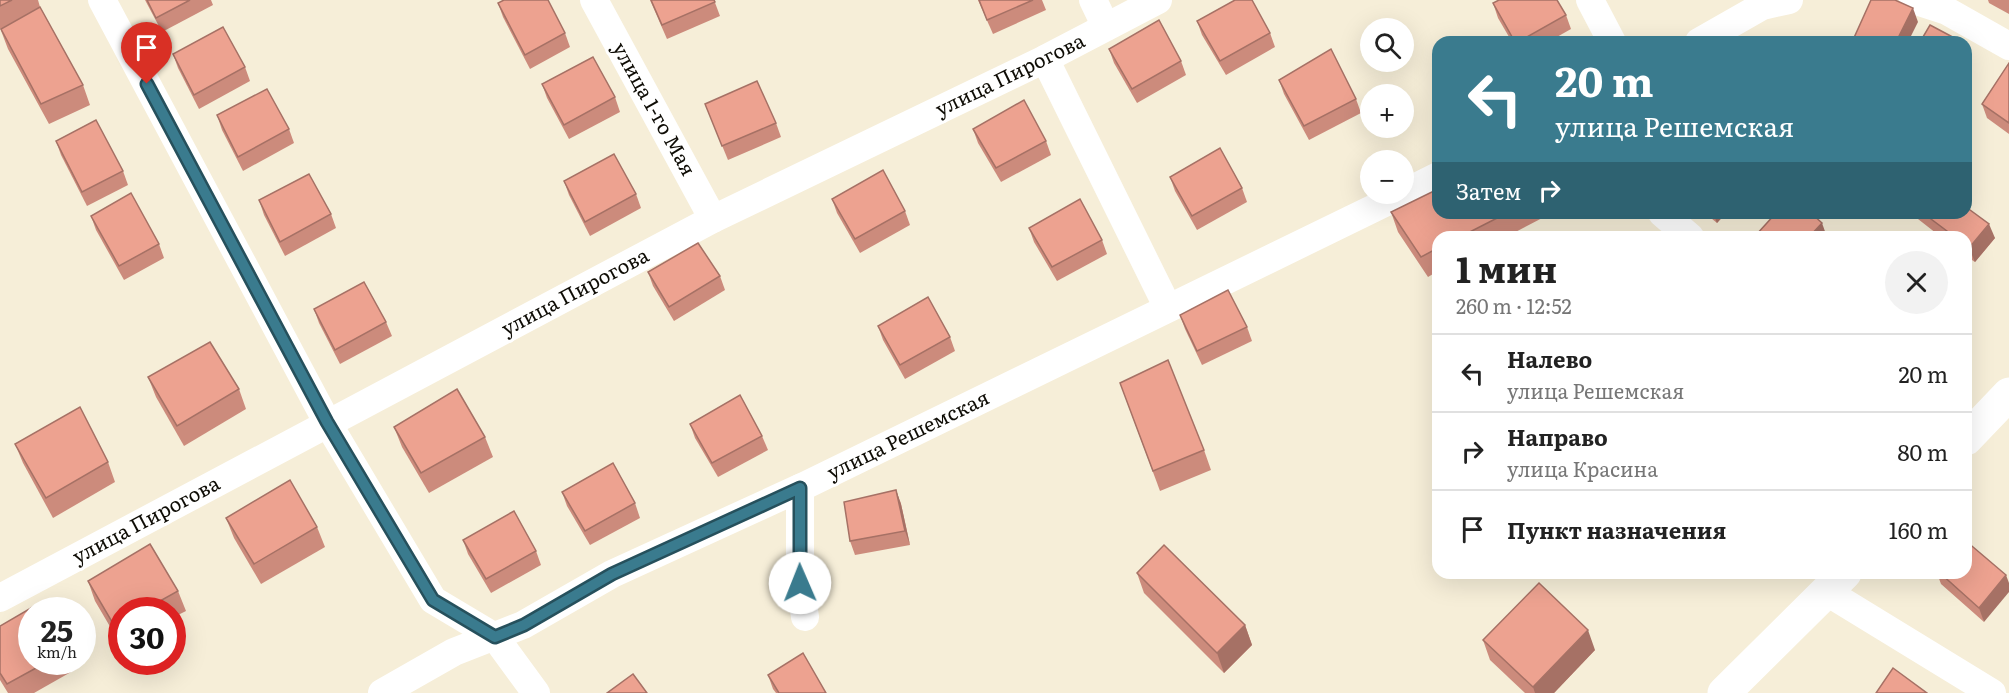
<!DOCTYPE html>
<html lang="ru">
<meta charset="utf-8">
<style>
:root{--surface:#fff;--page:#f2f2f2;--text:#222;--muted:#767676;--line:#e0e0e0}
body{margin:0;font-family:Literata,serif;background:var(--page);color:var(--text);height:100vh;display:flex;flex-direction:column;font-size:22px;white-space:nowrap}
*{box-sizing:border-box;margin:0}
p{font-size:20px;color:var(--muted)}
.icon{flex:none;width:33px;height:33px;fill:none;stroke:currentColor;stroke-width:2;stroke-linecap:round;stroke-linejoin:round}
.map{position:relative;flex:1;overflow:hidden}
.drawer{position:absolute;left:1432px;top:231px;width:540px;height:348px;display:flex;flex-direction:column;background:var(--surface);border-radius:18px;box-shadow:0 6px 24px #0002}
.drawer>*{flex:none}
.hud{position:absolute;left:1432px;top:36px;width:540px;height:183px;border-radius:18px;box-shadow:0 6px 24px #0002;background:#3a7b8e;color:#fff;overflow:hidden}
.tools{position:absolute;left:1360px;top:18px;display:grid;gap:12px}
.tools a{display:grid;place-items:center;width:54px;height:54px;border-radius:50%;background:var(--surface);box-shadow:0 6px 24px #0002;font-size:30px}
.speed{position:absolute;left:18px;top:597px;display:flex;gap:12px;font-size:30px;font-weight:700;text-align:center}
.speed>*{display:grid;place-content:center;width:78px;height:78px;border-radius:50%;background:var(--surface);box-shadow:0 6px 24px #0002;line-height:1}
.speed small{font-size:15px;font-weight:400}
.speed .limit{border:9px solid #d22;background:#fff;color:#111}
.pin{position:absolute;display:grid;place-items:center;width:51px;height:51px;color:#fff;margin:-62px -26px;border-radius:50% 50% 50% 0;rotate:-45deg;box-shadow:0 0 6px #0007}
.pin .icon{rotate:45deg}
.me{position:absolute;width:66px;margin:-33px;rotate:359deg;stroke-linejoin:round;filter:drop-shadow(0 0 4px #0008)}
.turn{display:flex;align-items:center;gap:21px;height:126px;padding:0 24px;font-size:27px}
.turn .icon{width:78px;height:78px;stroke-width:2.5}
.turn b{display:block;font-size:42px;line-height:51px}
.then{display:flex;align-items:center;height:57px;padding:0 24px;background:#0003;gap:12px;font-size:22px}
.round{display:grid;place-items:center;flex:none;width:63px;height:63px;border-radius:32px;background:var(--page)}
.overview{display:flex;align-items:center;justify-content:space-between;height:102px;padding:0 24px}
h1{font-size:36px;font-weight:700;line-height:45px}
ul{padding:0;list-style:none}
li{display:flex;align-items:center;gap:18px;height:78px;padding:0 24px;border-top:2px solid var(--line)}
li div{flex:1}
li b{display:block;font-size:22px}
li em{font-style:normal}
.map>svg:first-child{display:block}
</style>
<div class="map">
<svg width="2009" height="693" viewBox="0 0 2009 693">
<rect width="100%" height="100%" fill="#f6eed8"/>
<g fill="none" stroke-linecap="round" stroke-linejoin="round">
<!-- minor -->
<g stroke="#fff" stroke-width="28">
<path d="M102,0L327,422L433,600L495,637L536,693"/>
<path d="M594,0L713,219"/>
<path d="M1093,0L1106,27"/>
<path d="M1590,0L1612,42"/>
<path d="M1913,0L1947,11L2009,46"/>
<path d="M1699,42L1762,6L1789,0"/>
<path d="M1045,59L1168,308"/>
<path d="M1404,193L1438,176"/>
<path d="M1662,213L1690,237"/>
<path d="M800,488V583L805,617"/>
<path d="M1827,592L1992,693"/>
<path d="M0,598L713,219L1045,59L1158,0"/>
<path d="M382,693L454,652L523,625L612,574L804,486L1403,194"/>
</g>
<!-- major -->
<g stroke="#fff" stroke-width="33">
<path d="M1966,439L2009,394"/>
<path d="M1724,693L1845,573"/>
</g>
</g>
<!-- wall -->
<g fill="#cc8b7c">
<path d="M0,0H38L40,7L83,85L90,105L49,124L8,49L0,28Z"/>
<path d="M145,0H211L213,5L162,32Z"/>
<path d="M650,0H714L720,16L667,39Z"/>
<path d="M978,0H1042L1046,10L993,34Z"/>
<path d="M1988,0H2009V14L1989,3Z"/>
<path d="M498,3L565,33L570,47L530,69L503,17Z"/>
<path d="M1493,3L1566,15L1571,29L1548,42H1512L1498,18Z"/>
<path d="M1197,21L1270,33L1275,47L1226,75L1202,35Z"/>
<path d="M1109,49L1181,61L1186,75L1137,103L1114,63Z"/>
<path d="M173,54L245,67L250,81L199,109L178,68Z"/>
<path d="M2009,63V134L1987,118L1982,104Z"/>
<path d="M1279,80L1356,99L1361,113L1309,140L1284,94Z"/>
<path d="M542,84L615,97L620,112L569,139L547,98Z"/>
<path d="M705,104L776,123L781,137L728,160Z"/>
<path d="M217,115L289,129L294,143L243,171L222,130Z"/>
<path d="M973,129L1046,141L1051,155L1001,182L978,143Z"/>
<path d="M56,141L123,171L128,185L87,206L61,155Z"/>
<path d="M1170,177L1242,188L1247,202L1197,230L1175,191Z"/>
<path d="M564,181L636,194L641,208L590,236L569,195Z"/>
<path d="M832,199L905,211L910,225L860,253L837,213Z"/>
<path d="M259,200L331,214L336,228L285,256L264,215Z"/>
<path d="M1391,212L1547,213L1548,215L1506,237H1438V271L1428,277L1398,232Z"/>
<path d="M1705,213H1726L1717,223Z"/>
<path d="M1915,213H1966L1995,238L1975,262L1966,256V237H1941L1918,219Z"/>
<path d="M91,216L159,244L164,258L124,280L96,230Z"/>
<path d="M1029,228L1102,240L1107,254L1057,281L1034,242Z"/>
<path d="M648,272L720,276L725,290L674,321L653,286Z"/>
<path d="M314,309L386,322L392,336L340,364L319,323Z"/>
<path d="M1180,315L1247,327L1252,341L1202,365L1185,329Z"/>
<path d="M878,326L950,337L955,351L905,379L883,340Z"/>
<path d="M148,377L239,389L246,409L184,446L156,397Z"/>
<path d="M1120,383L1204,450L1211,470L1160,491Z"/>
<path d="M690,424L762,436L768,450L718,477L695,438Z"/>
<path d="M394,427L485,437L493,457L429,493L402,447Z"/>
<path d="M15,444L108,462L115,482L53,518L23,463Z"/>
<path d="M896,490L901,504L910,545L855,555L850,541Z"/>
<path d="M562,492L635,503L640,518L590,545L567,506Z"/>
<path d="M226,518L317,527L325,547L261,584L234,538Z"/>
<path d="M463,540L536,551L541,565L491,593L468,554Z"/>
<path d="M1966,541L1984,622L1941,584L1937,573H1966Z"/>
<path d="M1137,573L1245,625L1252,645L1224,673L1144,593Z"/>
<path d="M88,581L178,591L186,611L172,618V610H122V647L95,601Z"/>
<path d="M0,626L32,662H76L78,668L34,693H8L0,680Z"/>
<path d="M1483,640L1595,650L1554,693H1525L1490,660Z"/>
<path d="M768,675L826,693H776L773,689Z"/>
</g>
<!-- shaded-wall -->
<g fill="#a67165">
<path d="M1913,8L1918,22L1908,42H1896Z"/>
<path d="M1966,45L1971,58L1966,66Z"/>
<path d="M1713,213H1726L1717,223Z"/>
<path d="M1822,223L1827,237H1809Z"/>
<path d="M1989,224L1995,238L1975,262L1969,248Z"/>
<path d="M896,490L901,504L910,545L905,531Z"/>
<path d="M2006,575L2009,583V592L1984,622L1979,608Z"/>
<path d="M1245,625L1252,645L1224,673L1217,653Z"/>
<path d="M1588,630L1595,650L1554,693H1535L1533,687Z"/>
</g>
<!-- building -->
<g fill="#eda290" stroke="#a67165" stroke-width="1.5">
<path d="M0,0H12L0,6Z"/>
<path d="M147,0H190L156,18Z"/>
<path d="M504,0H548L565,33L525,55L498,3Z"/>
<path d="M651,0H714L715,2L662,25Z"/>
<path d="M979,0H1033L987,20Z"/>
<path d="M1235,0H1252L1270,33L1220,61L1197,21Z"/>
<path d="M1499,0H1557L1566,15L1518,42H1515L1493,3Z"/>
<path d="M1871,0H1895L1913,8L1896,42H1857L1853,40Z"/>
<path d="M40,7L83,85L41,104L1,29Z"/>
<path d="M1159,20L1181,61L1132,89L1109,49Z"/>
<path d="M1930,25L1962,42H1920Z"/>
<path d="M223,27L245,67L194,95L173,54Z"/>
<path d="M1331,49L1356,99L1304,126L1279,80Z"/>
<path d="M593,57L615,97L564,125L542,84Z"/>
<path d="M2009,63V123L1982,104Z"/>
<path d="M757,81L776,123L722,146L705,104Z"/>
<path d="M267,89L289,129L238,157L217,115Z"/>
<path d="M1024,100L1046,141L996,168L973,129Z"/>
<path d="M96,120L123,171L82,192L56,141Z"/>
<path d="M1220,148L1242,188L1192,216L1170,177Z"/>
<path d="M614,154L636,194L585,222L564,181Z"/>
<path d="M883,170L905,211L855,239L832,199Z"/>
<path d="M309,174L331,214L280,242L259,200Z"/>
<path d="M1438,189V213H1507L1460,237H1438V248L1421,257L1391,212Z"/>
<path d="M131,193L159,244L119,266L91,216Z"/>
<path d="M1080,199L1102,240L1052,267L1029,228Z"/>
<path d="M1966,207L1989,224L1969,248L1966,246V237H1955L1923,213H1966Z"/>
<path d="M1776,213H1811L1822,223L1809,237H1758L1756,235Z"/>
<path d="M698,243L720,276L669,307L648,272Z"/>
<path d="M364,282L386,322L335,350L314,309Z"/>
<path d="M1228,290L1247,327L1197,351L1180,315Z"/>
<path d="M928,297L950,337L900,365L878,326Z"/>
<path d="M210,342L239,389L177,426L148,377Z"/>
<path d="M1168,360L1204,450L1153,471L1120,383Z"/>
<path d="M457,389L485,437L421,473L394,427Z"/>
<path d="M740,395L762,436L712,463L690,424Z"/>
<path d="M80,407L108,462L46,498L15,444Z"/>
<path d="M613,463L635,503L585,531L562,492Z"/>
<path d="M290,480L317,527L254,564L226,518Z"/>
<path d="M896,490L905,531L850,541L844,502Z"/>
<path d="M514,511L536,551L486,579L463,540Z"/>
<path d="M1966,541L2006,575L1979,608L1940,573H1966Z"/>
<path d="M150,544L178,591L144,610H122V623L115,627L88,581Z"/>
<path d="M1164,545L1245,625L1217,653L1137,573Z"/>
<path d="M1539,583L1588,630L1533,687L1483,640Z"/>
<path d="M43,601L49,610H32V662H47L7,684L0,673V626Z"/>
<path d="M803,653L826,693H779L768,675Z"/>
<path d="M1893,668L1927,693H1876Z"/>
<path d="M633,674L647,693H607Z"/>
</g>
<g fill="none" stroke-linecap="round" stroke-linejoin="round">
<defs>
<path id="route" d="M147,84L327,422L433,600L495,637L524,625L612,574L800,488V583"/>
</defs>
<!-- route casing -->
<use href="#route" stroke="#26505c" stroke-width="15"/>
<!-- route -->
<use href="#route" stroke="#3a7b8e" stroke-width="10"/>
</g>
<g text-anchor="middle" stroke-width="6" stroke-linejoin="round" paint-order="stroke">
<!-- street labels -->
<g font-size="20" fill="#0e0c05" stroke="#fff">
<text transform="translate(1010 75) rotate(-26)" y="7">улица Пирогова</text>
<text transform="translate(654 109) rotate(61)" y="7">улица 1-го Мая</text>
<text transform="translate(575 292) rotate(-28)" y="7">улица Пирогова</text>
<text transform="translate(908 435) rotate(-26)" y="7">улица Решемская</text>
<text transform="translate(146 520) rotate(-28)" y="7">улица Пирогова</text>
</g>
</g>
</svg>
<div class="tools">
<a><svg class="icon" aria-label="search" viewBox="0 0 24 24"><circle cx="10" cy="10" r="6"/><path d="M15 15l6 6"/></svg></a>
<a>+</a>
<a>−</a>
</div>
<div class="speed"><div>25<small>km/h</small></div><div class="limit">30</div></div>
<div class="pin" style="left:147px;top:84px;background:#d93025"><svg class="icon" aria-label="arrive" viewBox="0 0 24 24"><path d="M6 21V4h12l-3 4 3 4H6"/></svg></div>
<svg class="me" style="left:800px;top:583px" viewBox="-20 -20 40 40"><circle r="19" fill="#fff"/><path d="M0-13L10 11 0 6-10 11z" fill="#3a7b8e"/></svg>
<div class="hud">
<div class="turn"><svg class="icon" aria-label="left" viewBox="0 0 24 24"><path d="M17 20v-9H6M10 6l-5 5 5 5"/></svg><div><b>20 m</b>улица Решемская</div></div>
<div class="then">Затем<svg class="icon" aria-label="right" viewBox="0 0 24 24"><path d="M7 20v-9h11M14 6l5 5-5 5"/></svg></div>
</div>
<section class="drawer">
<div class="overview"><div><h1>1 мин</h1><p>260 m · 12:52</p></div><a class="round"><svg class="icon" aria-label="close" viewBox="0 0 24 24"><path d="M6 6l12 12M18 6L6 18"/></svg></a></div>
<ul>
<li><svg class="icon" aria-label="left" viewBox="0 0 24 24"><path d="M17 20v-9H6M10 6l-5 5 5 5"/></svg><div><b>Налево</b><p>улица Решемская</p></div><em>20 m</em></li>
<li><svg class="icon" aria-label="right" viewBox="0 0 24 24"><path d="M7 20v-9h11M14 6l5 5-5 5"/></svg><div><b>Направо</b><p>улица Красина</p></div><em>80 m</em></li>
<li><svg class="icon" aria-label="arrive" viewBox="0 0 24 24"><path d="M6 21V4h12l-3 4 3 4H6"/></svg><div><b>Пункт назначения</b></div><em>160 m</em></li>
</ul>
</section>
</div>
